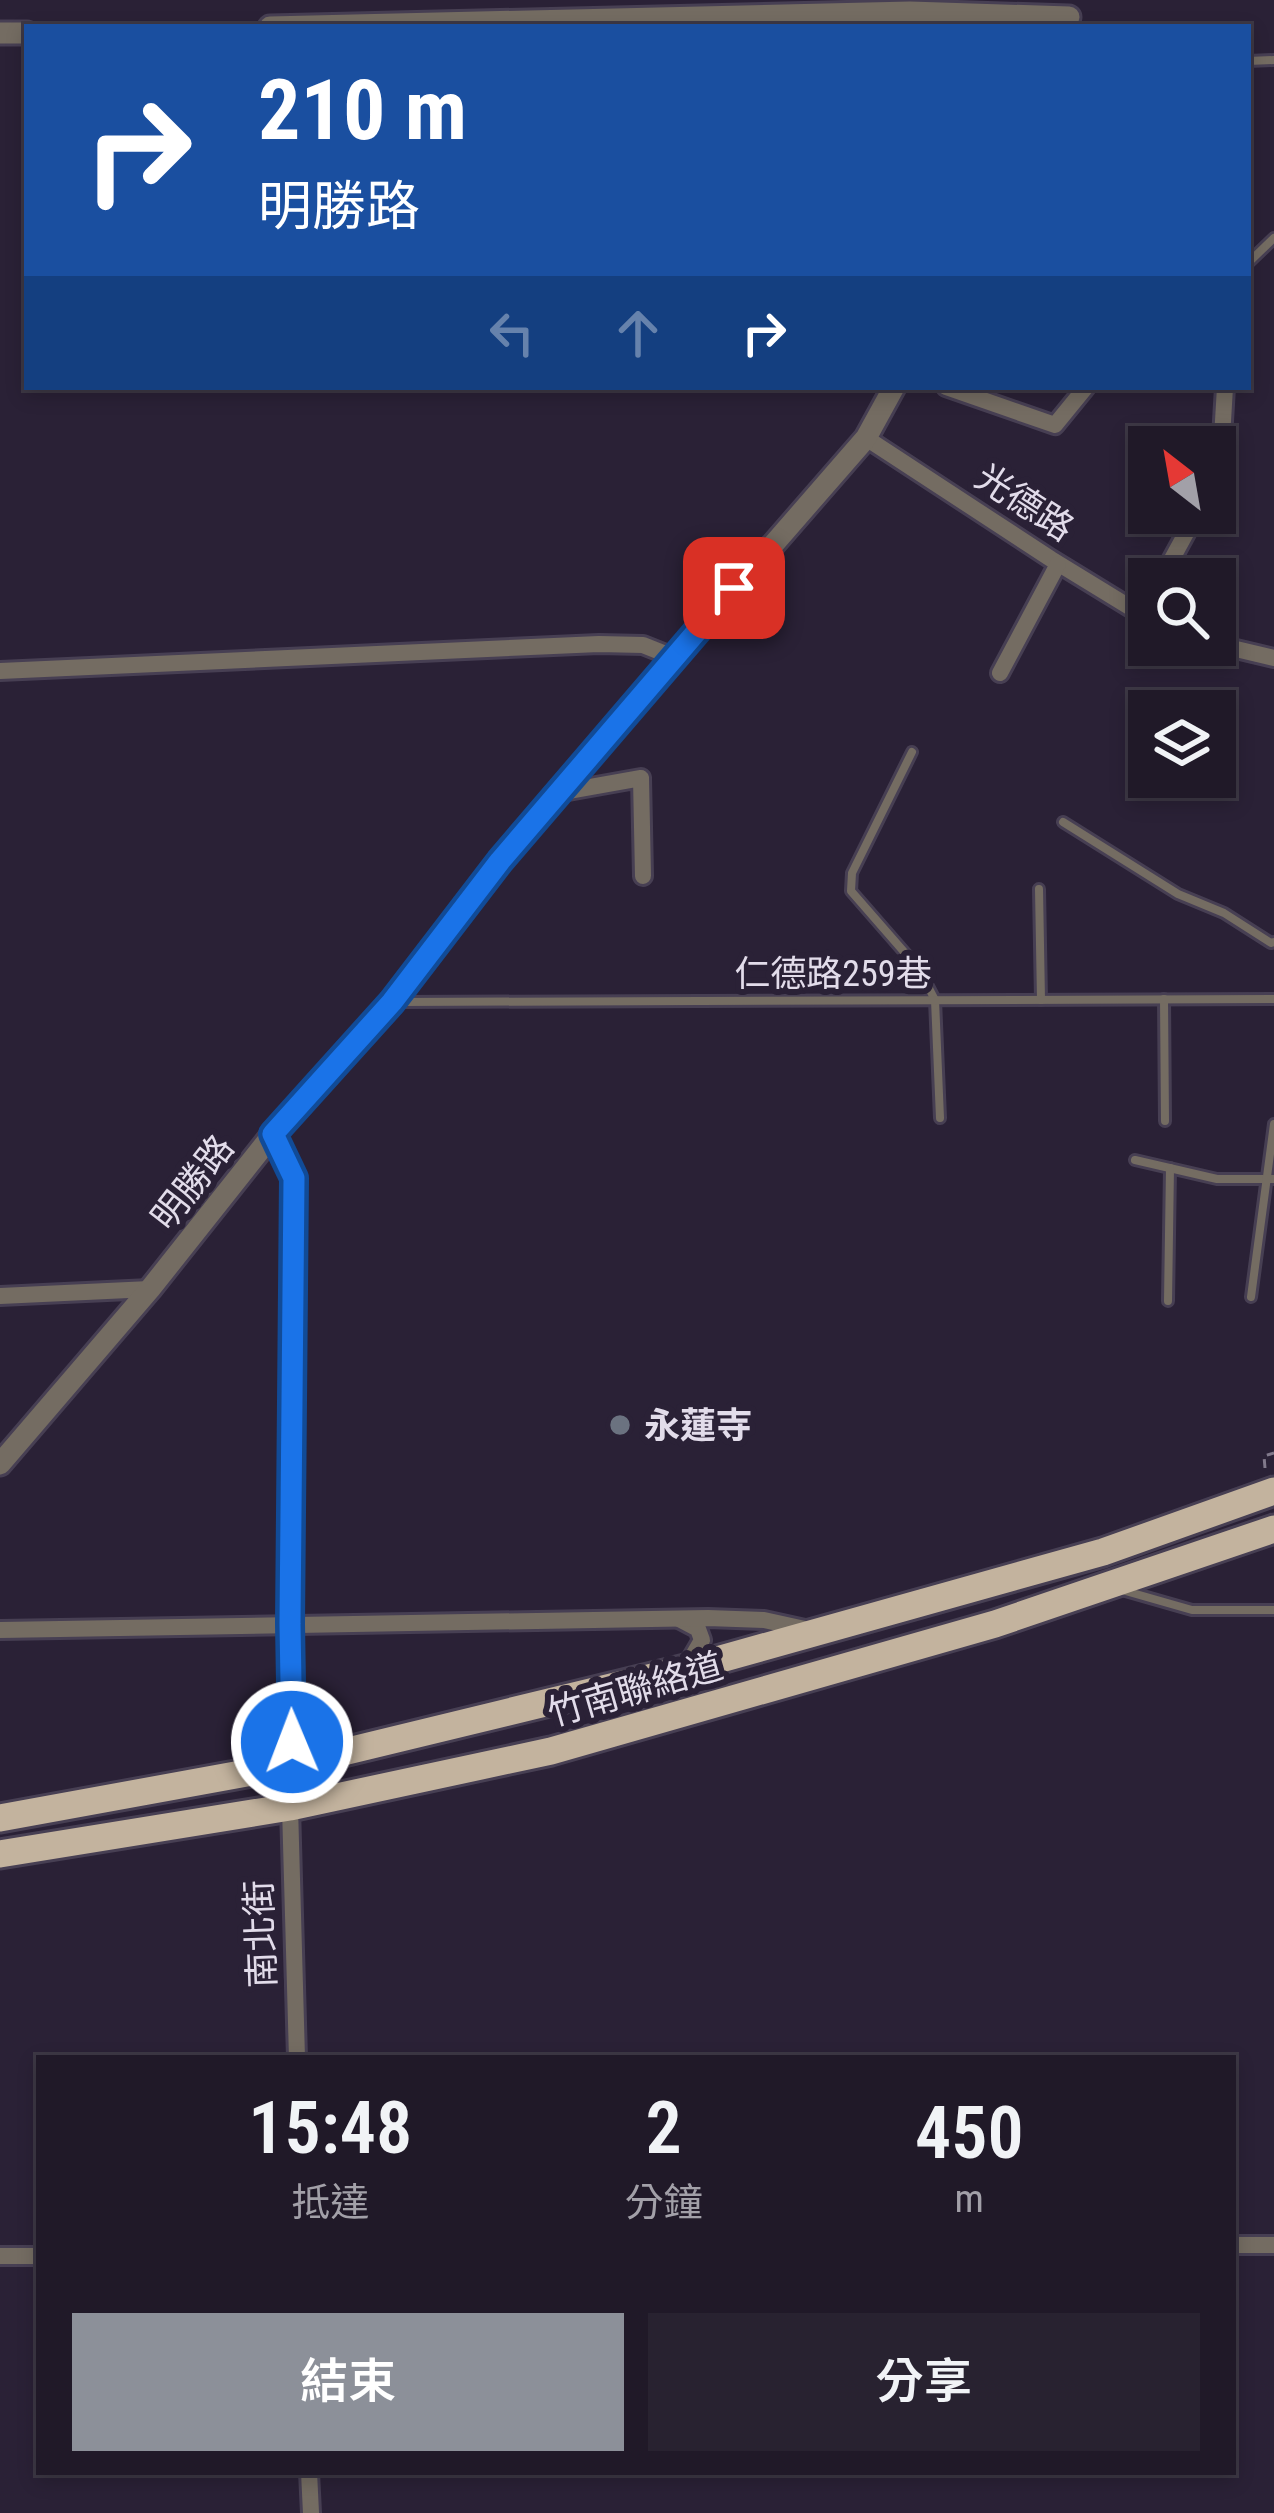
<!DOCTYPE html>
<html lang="zh-TW">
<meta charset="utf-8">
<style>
:root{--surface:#201928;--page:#282230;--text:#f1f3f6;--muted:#a2a0a8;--line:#3d3845;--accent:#8c9099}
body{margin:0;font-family:"Roboto Condensed","Noto Sans TC",sans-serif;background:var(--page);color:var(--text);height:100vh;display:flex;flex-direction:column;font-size:45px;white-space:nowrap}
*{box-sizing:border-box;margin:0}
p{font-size:39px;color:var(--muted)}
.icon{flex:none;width:66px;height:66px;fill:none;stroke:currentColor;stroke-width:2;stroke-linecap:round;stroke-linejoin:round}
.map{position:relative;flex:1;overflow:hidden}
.sheet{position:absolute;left:36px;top:2055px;width:1200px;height:420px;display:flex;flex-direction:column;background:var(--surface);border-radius:0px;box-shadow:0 6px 18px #0003,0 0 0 3px var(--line)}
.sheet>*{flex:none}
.banner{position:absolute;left:24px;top:24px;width:1227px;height:366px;border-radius:0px;box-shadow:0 6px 18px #0003,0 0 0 3px var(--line);background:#1a4fa0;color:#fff;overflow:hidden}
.needle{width:78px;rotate:329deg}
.tools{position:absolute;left:1128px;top:426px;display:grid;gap:24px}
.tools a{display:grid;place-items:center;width:108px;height:108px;border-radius:0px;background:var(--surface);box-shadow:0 6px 18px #0003,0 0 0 3px var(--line);font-size:60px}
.pin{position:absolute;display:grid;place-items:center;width:102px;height:102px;color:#fff;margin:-51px;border-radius:24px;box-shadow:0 6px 18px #0006}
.me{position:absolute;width:132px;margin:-66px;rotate:359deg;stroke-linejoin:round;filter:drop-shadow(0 0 9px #0008)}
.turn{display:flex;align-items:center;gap:42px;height:252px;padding:0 36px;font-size:54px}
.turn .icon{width:156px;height:156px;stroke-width:2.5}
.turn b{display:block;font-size:84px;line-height:102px}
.lanes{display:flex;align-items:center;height:114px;padding:0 36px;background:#0003;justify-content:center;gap:60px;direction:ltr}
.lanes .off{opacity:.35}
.eta{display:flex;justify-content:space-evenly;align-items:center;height:204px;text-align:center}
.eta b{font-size:72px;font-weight:600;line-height:84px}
.cta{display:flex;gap:24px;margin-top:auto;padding:24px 36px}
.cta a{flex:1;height:138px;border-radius:0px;background:var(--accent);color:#fff;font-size:48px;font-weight:600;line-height:138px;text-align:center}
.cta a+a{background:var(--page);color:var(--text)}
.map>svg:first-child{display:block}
</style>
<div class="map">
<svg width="1274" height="2513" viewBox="0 0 1274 2513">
<rect width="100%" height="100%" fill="#2a2136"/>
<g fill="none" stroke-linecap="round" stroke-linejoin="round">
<defs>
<g id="service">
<path d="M1248,61L1274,60"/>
<path d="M1248,263L1274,238"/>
<path d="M912,752L852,873L851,891L919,969L935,1000L940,1118"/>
<path d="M1063,822L1178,894L1224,913L1271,943L1274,942"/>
<path d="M1039,889L1041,1000"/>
<path d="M1164,999L1165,1121"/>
<path d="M399,1002L1274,999"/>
<path d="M1135,1160L1217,1179H1274"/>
<path d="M1251,1297L1274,1124"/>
<path d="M1168,1301L1170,1168"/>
<path d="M1122,1590L1192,1610H1274"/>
</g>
<g id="minor">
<path d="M946,387L1055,425L1086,387"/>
<path d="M866,438L1051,559L1149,619"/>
<path d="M1215,481L1220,472L1225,387"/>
<path d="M1161,579L1197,513"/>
<path d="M1215,644L1274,658"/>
<path d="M0,671L599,644L643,645L673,657"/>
<path d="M1000,673L1058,564"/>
<path d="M557,793L641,778L643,876"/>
<path d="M273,1134L294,1178L290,1765"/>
<path d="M0,1296L150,1289"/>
<path d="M679,1619L698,1629L702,1640L687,1666"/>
<path d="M0,1630L708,1618L764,1620L814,1631"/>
<path d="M290,1807L297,2058"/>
<path d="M1233,2245H1274"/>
<path d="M0,2256H39"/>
<path d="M309,2472L311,2513"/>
</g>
<g id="tertiary">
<path d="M270,27L910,12L1069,17"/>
<path d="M0,33H27"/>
<path d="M0,1464L150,1289L273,1134L392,1002L500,861L557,793L866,438L894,387"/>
</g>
<g id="primary">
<path d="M0,1818L290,1765L685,1669L1103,1552L1274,1491"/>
<path d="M0,1854L290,1807L551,1751L995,1624L1274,1529"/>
</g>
</defs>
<!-- service casing -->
<use href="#service" stroke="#473f53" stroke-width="14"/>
<!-- minor casing -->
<use href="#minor" stroke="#473f53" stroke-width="22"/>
<!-- tertiary casing -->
<use href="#tertiary" stroke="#473f53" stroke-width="27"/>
<!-- primary casing -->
<use href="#primary" stroke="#473f53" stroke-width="33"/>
<!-- path -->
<path stroke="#81798b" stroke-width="3" stroke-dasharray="9 6" stroke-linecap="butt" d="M1265,1468L1264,1456L1274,1453"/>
<!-- service -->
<use href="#service" stroke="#746c62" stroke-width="8"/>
<!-- minor -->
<use href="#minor" stroke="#746c62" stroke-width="16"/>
<!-- tertiary -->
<use href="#tertiary" stroke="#746c62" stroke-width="21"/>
<!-- primary -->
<use href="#primary" stroke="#c3b39e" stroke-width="27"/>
</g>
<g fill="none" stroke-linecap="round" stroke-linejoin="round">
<defs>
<path id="route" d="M292,1742L290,1624L294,1178L273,1134L392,1002L500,861L734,588"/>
</defs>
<!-- route casing -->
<use href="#route" stroke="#114b97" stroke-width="30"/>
<!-- route -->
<use href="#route" stroke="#1a73e8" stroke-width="21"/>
</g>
<!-- markers -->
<circle fill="#6b7280" stroke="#2a2136" stroke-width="4.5" cx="620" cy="1425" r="12"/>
<g text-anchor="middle" stroke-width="12" stroke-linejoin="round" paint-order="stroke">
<!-- street labels -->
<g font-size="36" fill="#e2dcea" stroke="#2a2136">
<text transform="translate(1025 502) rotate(33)" y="13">光德路</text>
<text x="833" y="986">仁德路259巷</text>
<text transform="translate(192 1182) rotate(-52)" y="13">明勝路</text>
<text transform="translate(635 1689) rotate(-16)" y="13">竹南聯絡道</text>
<text transform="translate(260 1934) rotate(-92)" y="13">南北街</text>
</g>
<!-- poi labels -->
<g font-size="36" font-weight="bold" fill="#e2dcea" stroke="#2a2136" text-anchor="start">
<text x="644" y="1438">永蓮寺</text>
</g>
</g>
</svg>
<div class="tools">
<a><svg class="needle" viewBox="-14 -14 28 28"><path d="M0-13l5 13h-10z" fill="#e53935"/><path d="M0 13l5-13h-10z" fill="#a2a0a8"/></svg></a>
<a><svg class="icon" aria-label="search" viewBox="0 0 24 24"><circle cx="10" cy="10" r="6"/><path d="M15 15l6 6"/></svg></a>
<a><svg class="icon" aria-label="layers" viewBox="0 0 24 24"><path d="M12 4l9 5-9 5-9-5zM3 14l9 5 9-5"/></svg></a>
</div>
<div class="pin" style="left:734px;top:588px;background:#d93025"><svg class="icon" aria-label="arrive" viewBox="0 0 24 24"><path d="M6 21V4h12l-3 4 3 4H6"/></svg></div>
<svg class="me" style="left:292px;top:1742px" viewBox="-20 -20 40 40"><circle r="17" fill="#1a73e8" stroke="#fff" stroke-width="3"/><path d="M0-11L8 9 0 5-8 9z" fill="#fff"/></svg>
<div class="banner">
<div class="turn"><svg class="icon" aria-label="right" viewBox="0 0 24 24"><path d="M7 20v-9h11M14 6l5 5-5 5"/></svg><div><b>210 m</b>明勝路</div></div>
<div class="lanes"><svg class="icon off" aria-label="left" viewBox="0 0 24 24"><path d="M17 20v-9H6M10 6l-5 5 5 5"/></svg><svg class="icon off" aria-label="ahead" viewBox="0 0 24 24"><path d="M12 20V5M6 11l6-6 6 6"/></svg><svg class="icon" aria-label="right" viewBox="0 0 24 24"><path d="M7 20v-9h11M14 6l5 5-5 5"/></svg></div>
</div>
<section class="sheet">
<div class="eta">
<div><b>15:48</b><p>抵達</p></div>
<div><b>2</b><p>分鐘</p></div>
<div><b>450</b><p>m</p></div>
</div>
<div class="cta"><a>結束</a><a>分享</a></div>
</section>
</div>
